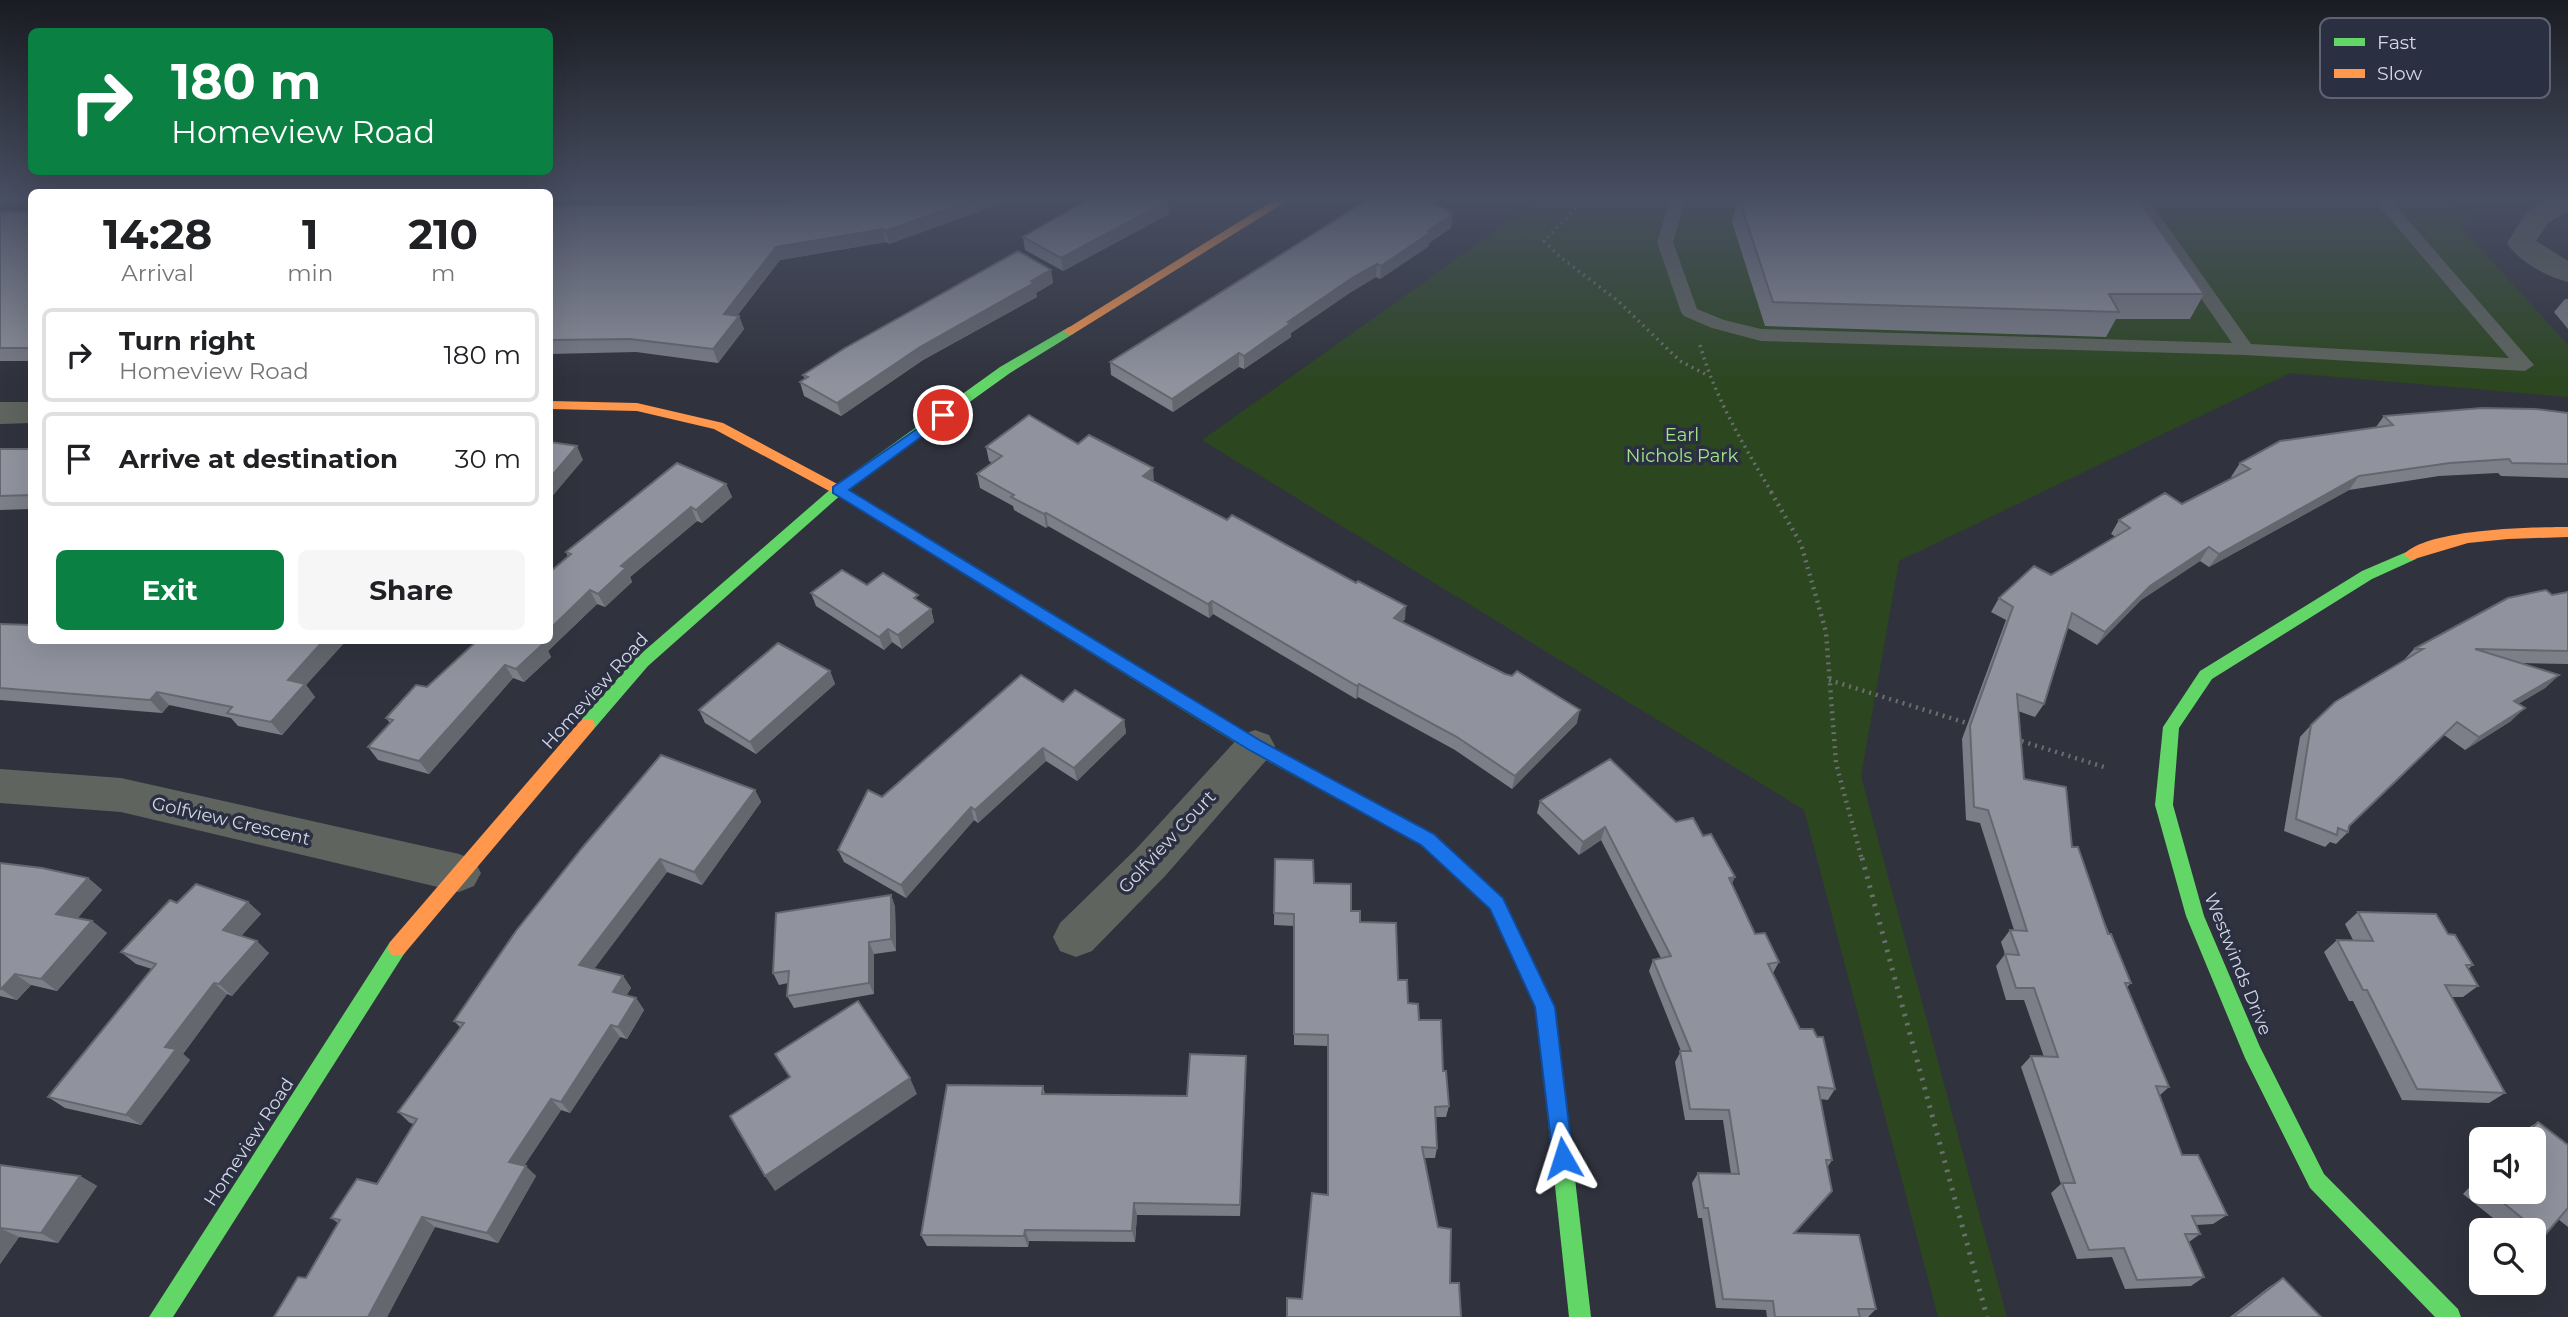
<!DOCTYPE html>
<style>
:root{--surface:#fff;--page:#f6f6f6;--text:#202124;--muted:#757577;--line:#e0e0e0;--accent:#0b8043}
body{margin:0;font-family:Montserrat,sans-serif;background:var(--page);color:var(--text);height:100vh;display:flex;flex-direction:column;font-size:26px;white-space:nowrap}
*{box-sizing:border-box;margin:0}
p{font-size:23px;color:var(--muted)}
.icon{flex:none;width:38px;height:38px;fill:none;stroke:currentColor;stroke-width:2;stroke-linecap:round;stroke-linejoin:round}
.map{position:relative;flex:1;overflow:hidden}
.side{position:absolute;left:28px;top:189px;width:525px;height:455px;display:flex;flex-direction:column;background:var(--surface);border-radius:10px;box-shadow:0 7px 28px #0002}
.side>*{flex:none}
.hud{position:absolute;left:28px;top:28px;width:525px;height:147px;border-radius:10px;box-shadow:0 7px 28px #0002;background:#0b8043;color:#fff;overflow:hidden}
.buttons{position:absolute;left:2469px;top:1127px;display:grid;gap:14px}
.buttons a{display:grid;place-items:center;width:77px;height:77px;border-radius:10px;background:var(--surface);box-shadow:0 7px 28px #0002;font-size:35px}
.pin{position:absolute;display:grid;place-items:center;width:60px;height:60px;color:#fff;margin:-30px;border:4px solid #fff;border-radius:50%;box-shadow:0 2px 7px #0007}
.me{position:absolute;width:77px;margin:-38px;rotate:354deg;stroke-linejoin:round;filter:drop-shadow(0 0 5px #0008)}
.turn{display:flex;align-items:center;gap:24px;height:147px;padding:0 28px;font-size:32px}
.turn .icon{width:91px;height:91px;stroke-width:2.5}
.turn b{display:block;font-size:49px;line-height:60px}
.eta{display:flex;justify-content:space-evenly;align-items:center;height:119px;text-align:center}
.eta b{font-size:42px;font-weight:700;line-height:49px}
.button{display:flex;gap:14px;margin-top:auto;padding:14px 28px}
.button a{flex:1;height:80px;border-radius:10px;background:var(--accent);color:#fff;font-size:28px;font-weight:700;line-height:80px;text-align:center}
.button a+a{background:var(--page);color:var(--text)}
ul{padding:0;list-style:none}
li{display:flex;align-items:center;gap:21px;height:94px;margin:0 14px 10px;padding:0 14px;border:4px solid var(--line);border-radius:10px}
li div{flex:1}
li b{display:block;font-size:26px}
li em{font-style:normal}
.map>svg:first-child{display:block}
</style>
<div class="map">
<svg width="2568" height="1317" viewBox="0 0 2568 1317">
<rect width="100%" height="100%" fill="#30323d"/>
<!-- green -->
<path fill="#2c4620" d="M1541,199H2439L2472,215L2460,226L2568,345V397L2290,373L1899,561L1861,776L2007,1317H1938L1804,810L1202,440Z"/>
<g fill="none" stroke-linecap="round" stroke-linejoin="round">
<!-- path-far2 -->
<g stroke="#6a6e6d" stroke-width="3.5" stroke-dasharray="2 4.5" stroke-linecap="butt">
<path d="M1585,199L1544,241L1559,256L1618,301L1680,361L1709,376"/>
<path d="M1700,345C1715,398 1744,446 1772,493"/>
</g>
<!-- path-far1 -->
<g stroke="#6a6e6d" stroke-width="4.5" stroke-dasharray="2 5" stroke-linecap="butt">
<path d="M1771,492L1801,544L1826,632L1836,763L1862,860"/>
<path d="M1829,680L1973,725"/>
<path d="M2015,739L2107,768"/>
</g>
<!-- path -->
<path stroke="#6a6e6d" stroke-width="5" stroke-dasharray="2.5 7" stroke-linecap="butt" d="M1862,858L1987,1317"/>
<!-- lane -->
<path fill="#5f655e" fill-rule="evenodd" d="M1670,199H1686L1673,242L1697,309L1724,320L1761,329L2232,343L2132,199H2148L2251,344L2509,358L2373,199H2390L2534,365L2525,371L2245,355L1761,341L1712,328L1684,316L1681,312L1657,242Z"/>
<!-- street -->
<g fill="#5f655e" fill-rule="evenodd">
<path d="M2549,199H2568V211L2548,223L2536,241L2568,261V282C2546,276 2519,262 2507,243L2527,211Z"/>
<path d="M0,402H32V423L0,424Z"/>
<path d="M1255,730L1269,735L1275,746L1269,757L1166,875L1092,951L1076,957L1060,951L1053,937L1060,923L1136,849L1241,735Z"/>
<path d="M0,769L121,778L459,854L474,860L481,873L474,886L459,892L121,812L0,803Z"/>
</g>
<!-- fast -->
<g fill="#63d668" fill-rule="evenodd">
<path d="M1069,327L1075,331L1073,334L1010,373L843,493L648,666L593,730H581L579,725L581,720L636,658L833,487L1000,367Z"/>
<path d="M936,545L1261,741L1364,797L1367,802L1364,807L1358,809L1352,807L1249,751L931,554L929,550L931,546Z"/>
<path d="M2411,550L2418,555L2416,559L2372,579L2212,679L2179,728L2173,805L2204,916L2260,1047L2324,1174L2458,1309L2461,1317H2435L2310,1188L2245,1058L2186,916L2155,805L2163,727L2200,671L2362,571Z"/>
<path d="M397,940L404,942L406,948L404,954L173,1317H149L390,942Z"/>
<path d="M1555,1083L1562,1085L1565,1092L1591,1317H1569L1545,1092L1548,1085Z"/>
</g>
<!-- slow -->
<g fill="#ff974d" fill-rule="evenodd">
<path d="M1276,199H1290L1073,334L1069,335L1063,331Z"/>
<path d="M550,401L637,403L723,423L843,487L943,550L941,554H931L833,493L714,429L637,411L550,409Z"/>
<path d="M2568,527V537L2508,539L2468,543L2411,560L2404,555C2425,529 2534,527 2568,527Z"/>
<path d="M587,719L593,720L595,725L593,730L404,954L397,956L390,954L388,948L390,942L581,720Z"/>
<path d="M1358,795L1433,834L1503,898L1555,1007L1565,1092L1562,1099L1555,1101L1548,1099L1545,1092L1535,1007L1490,909L1421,844L1352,807L1349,802L1352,797Z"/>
</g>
</g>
<!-- wall -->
<g fill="#7c7e88">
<path d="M806,199H1013L889,244L886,242L780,260L737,316H739L744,329L718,363L636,352L550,354V206L781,203Z"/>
<path d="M1369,199H1443L1436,203L1452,212L1451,228L1429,243V246L1380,279L1376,277L1351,292L1291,333V337L1244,369L1239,367L1173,412L1111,375L1110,362Z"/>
<path d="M1738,199L2204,294L2190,319H2116L2106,337L1765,326L1732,222Z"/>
<path d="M1168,201L1169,214L1063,271L1025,250L1023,237Z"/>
<rect x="0" y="212" width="32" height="149"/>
<path d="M1051,270L1053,283L1036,293L1037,297L923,360L841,416L804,396L800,382L805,379L803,375Z"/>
<path d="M2565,299H2568V329L2554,312Z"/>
<path d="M2568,413V478L2501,476L2498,473L2439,476L2349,490L2209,567L2200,561L2141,600L2097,645L2068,628L2044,704L2035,717L2018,711L2024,779L2072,847L2131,983L2127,987L2169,1087L2159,1096L2182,1155L2227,1215L2213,1224L2196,1225L2200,1234L2189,1242L2204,1277L2191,1286L2125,1289L2112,1257L2077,1259L2051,1193L2061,1184L2021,1067L2031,1056L2044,1057L2024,1000H2006L1996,966L2005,954L2001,942L2010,930H2014L1980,823L1966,820L1962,739L2006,620L1991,612L1999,598L2051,575L2116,537L2111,534L2119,520L2182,504L2233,478L2231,477L2240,463L2376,427L2384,416Z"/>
<path d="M1078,444L1154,481L1405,619L1402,622L1577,723L1512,789L1455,750L1358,697L1356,699L1213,614L1209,618L1048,526L1046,528L1014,510L1013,506L980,488L977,474L992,463L989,461L986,447Z"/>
<path d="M0,449H32V509L0,510Z"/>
<path d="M726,484L732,497L702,523L697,521L630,577L632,582L605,607L597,604L548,651L551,657L524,682L513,678L429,774L378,760L368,747L390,723L386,718L427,687L568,557L566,552Z"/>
<path d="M867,585L921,602L931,609L934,622L902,649L892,642L884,650L816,606L811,593Z"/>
<path d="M2568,592V664L2520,663L2559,675L2545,688L2518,704L2511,721L2465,750L2444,735L2349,827L2348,832L2336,844L2330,842L2325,847L2284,831L2300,737L2311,725L2403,661L2414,649L2552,595Z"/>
<path d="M0,624L261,641L342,640L344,643L306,685L315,697L282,735L238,726L231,718L169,705L162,713L0,700Z"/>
<path d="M830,671L835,684L756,754L705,723L699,710Z"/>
<path d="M1063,702L1124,720L1126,733L1077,781L1046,761L978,823L974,820L906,898L844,862L838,850L882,797Z"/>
<path d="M1610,759L1732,885L1755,934L1779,962L1773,973L1800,1029L1835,1089L1828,1100L1820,1099L1832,1160L1827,1168L1832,1191L1795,1233L1876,1309L1868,1317H1767L1766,1310L1716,1308L1702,1218H1698L1692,1183L1698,1173L1731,1174L1723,1120H1685L1675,1062L1681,1051L1649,971L1653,960L1661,958L1601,840L1579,855L1537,813L1540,801Z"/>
<path d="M755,790L761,802L702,885L667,872L594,969L623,976L631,988L626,996L636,998L644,1010L627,1039L620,1037L570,1113L561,1110L524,1166L536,1176L498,1243L435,1227L387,1317H274L306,1278L338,1223L331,1218L377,1184L414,1124L410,1123L398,1112L460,1027L454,1021L516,931Z"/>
<path d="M1275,859L1314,883L1351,911L1360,922L1398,980L1408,1003L1419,1020L1443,1071L1449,1106L1446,1117H1436L1437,1148L1435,1158H1424L1328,1194V1046L1294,1045V926L1274,925Z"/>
<path d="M0,863L88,878L102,890L77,918L92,921L107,933L57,991L31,985L17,1000L0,996Z"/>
<path d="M891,895L895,907L896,951L874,954V994L794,1008L787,996L788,983L779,985L773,973Z"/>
<path d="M248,902L261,914L241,936L269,953L232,996L227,994L183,1054L190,1060L141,1125L65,1108L48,1097L152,969L136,964L121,952L177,903Z"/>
<path d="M2358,912L2448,934L2473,965L2468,969L2478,986L2463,997H2452L2505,1093L2489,1103L2402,1100L2353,1001H2349L2324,952L2337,940H2353L2345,924Z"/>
<path d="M1246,1056V1069L1240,1216L1137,1215L1135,1242L1029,1241L1028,1247L927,1246L921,1235L1043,1086L1045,1094L1187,1096Z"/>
<path d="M2538,1122L2568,1145V1227L2558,1219L2544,1236L2534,1241V1230H2508L2463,1194L2482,1174V1192H2534V1139H2514L2521,1132Z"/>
<path d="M0,1165L80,1176L97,1186L58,1243L19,1237L0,1264Z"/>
<path d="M2283,1278L2321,1317H2230L2269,1287Z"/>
</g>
<!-- shaded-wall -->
<g fill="#65676f">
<path d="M975,199H1013L889,244L885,231Z"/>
<path d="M1168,201L1169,214L1063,271L1061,258Z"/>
<path d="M1452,212L1451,228L1429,243V246L1380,279L1381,266Z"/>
<path d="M883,229L886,242L780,260L728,327L724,314L776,247Z"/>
<path d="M1377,264L1376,277L1351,292L1291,333V337L1244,369V356L1288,322L1352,278Z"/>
<path d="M1051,270L1053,283L1036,293L1037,297L923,360L841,416L837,403L920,347Z"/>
<path d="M739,316L744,329L718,363L713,349Z"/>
<path d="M1239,353V367L1173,412L1172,399Z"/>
<path d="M577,446L583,460L550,499V478Z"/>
<path d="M1153,468L1154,481L1143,476Z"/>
<path d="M2359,476L2349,490L2209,567L2219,554Z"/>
<path d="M726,484L732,497L702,523L696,510Z"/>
<path d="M691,507L697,521L630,577L632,582L605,607L598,594L621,566Z"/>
<path d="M1046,513L1048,526L1046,528L1044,514Z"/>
<path d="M2209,547L2200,561L2141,600L2097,645L2105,632L2150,586Z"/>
<path d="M590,590L597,604L548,651L551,657L524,682L516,669L537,641L550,640V629Z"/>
<path d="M1212,601L1213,614L1209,618L1208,604Z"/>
<path d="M1406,606L1405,619L1393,632L1394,618Z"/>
<path d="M931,609L934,622L902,649L898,635Z"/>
<path d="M888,629L892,642L884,650L879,637Z"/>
<path d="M324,640H342L344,643L306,685L315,697L282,735L271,722L288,680Z"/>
<path d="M505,665L513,678L429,774L419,761Z"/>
<path d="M830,671L835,684L756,754L750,742Z"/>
<path d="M2559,675L2545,688L2501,714L2514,701Z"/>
<path d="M1359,684L1358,697L1356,699L1357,686Z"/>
<path d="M157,692L169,705L162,713L150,700Z"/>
<path d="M2525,708L2511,721L2465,750L2479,737Z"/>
<path d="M1580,710L1577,723L1512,789L1515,776Z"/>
<path d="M1124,720L1126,733L1077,781L1074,768Z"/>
<path d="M1043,748L1046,761L978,823L975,810Z"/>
<path d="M755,790L761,802L702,885L694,872Z"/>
<path d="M971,807L974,820L906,898L901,885Z"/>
<path d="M1605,827L1601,840L1579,855L1583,842Z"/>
<path d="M660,859L667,872L588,977L579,965Z"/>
<path d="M1735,877L1730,889L1729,878Z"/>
<path d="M88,878L102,890L71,926L56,914Z"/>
<path d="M891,895L895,907L896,951L891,939Z"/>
<path d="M248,902L261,914L236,942L223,930Z"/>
<path d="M92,921L107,933L57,991L41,979Z"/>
<path d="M257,941L269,953L232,996L219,984Z"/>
<path d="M869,942L874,954V994L869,983Z"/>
<path d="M15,974L31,985L17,1000L1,989Z"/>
<path d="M623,976L631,988L621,1004L613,992Z"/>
<path d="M214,983L227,994L183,1054L190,1060L141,1125L126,1115L165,1047Z"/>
<path d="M636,998L644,1010L627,1039L618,1027Z"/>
<path d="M611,1025L620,1037L570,1113L561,1102Z"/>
<path d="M1246,1056V1069L1240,1216V1205Z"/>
<path d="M910,1078L917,1094L775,1191L765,1176Z"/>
<path d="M551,1099L561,1110L520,1172L509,1162Z"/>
<path d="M526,1166L536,1176L498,1243L487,1233Z"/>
<path d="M80,1176L97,1186L58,1243L41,1233Z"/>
<path d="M1832,1191L1824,1201L1787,1242L1794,1233Z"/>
<path d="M1134,1203L1137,1215L1135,1242L1132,1231Z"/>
<path d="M422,1217L435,1227L387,1317H368Z"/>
<path d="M0,1228L19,1237L0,1264Z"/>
<path d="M1025,1230L1029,1241L1028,1247L1024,1236Z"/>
</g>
<!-- building -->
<g fill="#90939e" stroke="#65676f" stroke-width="2">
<path d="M806,199H975L885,231L883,229L776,247L724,314L739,316L713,349L630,339L550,340V206L781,203Z"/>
<path d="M1089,199H1164L1168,201L1061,258L1023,237Z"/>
<path d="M1369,199H1426L1452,212L1449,214L1452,215L1428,231L1430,233L1381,266L1377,264L1352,278L1288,322L1291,323L1244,356L1239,353L1172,399L1110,362Z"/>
<path d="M1739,199H2138L2204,294H2109L2119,312L1773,302Z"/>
<rect x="0" y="212" width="32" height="136"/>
<path d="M1018,251L1051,270L1031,281L1034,283L920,347L837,403L800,382L808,377L803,375L845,348Z"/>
<path d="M2482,408L2535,409L2568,413V464L2512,463L2509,459L2450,463L2359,476L2219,554L2209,547L2150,586L2105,632L2072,613L2044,704L2017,694L2024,779L2066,787L2072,847H2078L2108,934H2111L2131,983H2125L2169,1087L2156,1086L2182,1155H2198L2227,1215L2192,1216L2200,1234H2185L2204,1277L2137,1280L2124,1248L2089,1250L2062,1183H2075L2031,1056L2058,1057L2034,988H2016L2005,954L2019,955L2010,930L2027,931L1988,810L1974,807L1970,726L2013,607L1999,598L2034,566L2051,575L2130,528L2119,520L2165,493L2182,504L2250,469L2240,463L2280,441L2393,425L2384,416Z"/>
<path d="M1029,415L1078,444L1089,435L1153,468L1143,476L1227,520L1232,515L1356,583L1358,581L1406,606L1394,618L1505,674L1512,676L1517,671L1580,710L1515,776L1457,737L1359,684L1357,686L1212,601L1208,604L1046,513L1044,514L1011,497L1014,495L977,474L1002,456L986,447Z"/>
<path d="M550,442L577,446L550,478Z"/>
<path d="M0,449H32V495L0,496Z"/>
<path d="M677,463L726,484L696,510L691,507L621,566L626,568L598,594L590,590L550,629V572L571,554L566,552Z"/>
<path d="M842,570L867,585L883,573L918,595L914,598L931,609L898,635L888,629L879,637L811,593Z"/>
<path d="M2546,590L2552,595L2568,592V651L2475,649L2559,675L2514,701L2525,708L2479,737L2457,722L2349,826L2348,832L2338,828L2337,835L2296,819L2311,725L2335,702L2423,649H2414L2508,598Z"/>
<path d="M0,624L32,625V640H324L288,680L305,684L271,722L227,713L232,707L157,692L150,700L0,688Z"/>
<path d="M478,640H537L544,643L516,669L505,665L419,761L368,747L393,720L386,718L416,685L427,687Z"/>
<path d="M778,643L830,671L750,742L699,710Z"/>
<path d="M1021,675L1063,702L1075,690L1124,720L1074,768L1043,748L975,810L971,807L901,885L838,850L868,790L882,797Z"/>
<path d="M661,755L755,790L694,872L660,859L579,965L623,976L613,992L636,998L618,1027L611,1025L561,1102L551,1099L509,1162L526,1166L487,1233L422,1217L368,1317H274L298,1277L306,1278L340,1220L331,1218L357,1179L377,1184L417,1119L398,1112L464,1023L454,1021L516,931L582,848Z"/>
<path d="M1610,759L1676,822L1693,818L1703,836L1711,834L1735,877L1729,878L1755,934L1765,933L1779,962L1768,964L1800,1029H1813L1817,1037H1823L1835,1089L1818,1087L1832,1160H1826L1832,1191L1794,1233L1859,1235L1876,1309H1858L1860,1317H1775L1773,1301L1723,1299L1708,1208H1704L1698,1173L1739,1174L1729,1110L1690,1109L1680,1051H1691L1653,960L1671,956L1605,827L1583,842L1540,801Z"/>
<path d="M1275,859L1313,860L1314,883L1351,884V911H1360V922L1396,923L1398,980H1407L1408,1003L1418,1004L1419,1020H1441L1443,1071H1446L1449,1106L1435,1107L1437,1148L1422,1147L1438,1227L1451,1229L1450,1283H1459L1461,1317H1287V1298L1302,1299L1312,1193L1328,1195V1035L1294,1034V914L1274,913Z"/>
<path d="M0,863L42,868L88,878L56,914L92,921L41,979L15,974L1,989H0Z"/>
<path d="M196,884L248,902L223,930L257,941L219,984L214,983L165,1047L176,1049L126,1115L48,1097L156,964L121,952L170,900L177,903Z"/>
<path d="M891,895V939L869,942V983L787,996L789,971L773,973L776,913Z"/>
<path d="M2358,912L2436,914L2448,934L2455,935L2473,965H2466L2478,986L2445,985L2505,1093L2417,1089L2367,990H2363L2337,940L2373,941Z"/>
<path d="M858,1001L910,1078L765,1176L730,1116L790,1077L775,1054Z"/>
<path d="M1190,1054L1246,1056L1240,1205L1134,1203L1132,1231L1025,1230L1024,1236L921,1235L947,1085L1043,1086L1042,1094L1187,1096Z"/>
<path d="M2538,1122L2568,1145V1208L2544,1236L2490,1192H2534V1139H2521Z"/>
<path d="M0,1165L80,1176L41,1233L0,1228Z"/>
<path d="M2283,1278L2321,1317H2233Z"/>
</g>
<!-- sky -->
<linearGradient id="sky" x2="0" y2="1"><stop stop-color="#1a1c22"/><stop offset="0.52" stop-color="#484f62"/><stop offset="1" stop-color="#484f62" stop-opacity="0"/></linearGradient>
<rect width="2568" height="383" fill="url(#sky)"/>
<!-- route -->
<path fill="#1a73e8" stroke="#114b97" stroke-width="2" d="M943,411L949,415L947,418L849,490L1261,741L1434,834L1503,898L1555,1007L1573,1158L1570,1165L1563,1168L1556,1165L1553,1158L1535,1007L1490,909L1421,845L1249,750L833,493V487Z"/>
<g text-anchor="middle" stroke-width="7" stroke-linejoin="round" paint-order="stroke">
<!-- park labels -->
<g font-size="18" fill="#a1e584" stroke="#2b2f42">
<text x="1682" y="441">Earl<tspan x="1682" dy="21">Nichols Park</tspan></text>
</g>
<!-- street labels -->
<g font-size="18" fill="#d4d8e4" stroke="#2b2f42">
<text transform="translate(595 691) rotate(-48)" y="6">Homeview Road</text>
<text transform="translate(231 821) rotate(13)" y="6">Golfview Crescent</text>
<text transform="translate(1167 842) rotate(-47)" y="6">Golfview Court</text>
<text transform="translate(2238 964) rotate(68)" y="6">Westwinds Drive</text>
<text transform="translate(249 1142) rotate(-57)" y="6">Homeview Road</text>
</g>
</g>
<!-- legend -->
<rect x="2320" y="18" width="230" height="80" rx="10" fill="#2b2f42" stroke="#5e6273" stroke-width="2"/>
<rect x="2334" y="38" width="31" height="8" fill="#63d668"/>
<rect x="2334" y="69" width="31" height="9" fill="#ff974d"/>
<g font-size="19" fill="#d4d8e4">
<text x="2377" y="49">Fast</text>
<text x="2377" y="80">Slow</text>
</g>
</svg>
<div class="buttons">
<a><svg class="icon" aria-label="sound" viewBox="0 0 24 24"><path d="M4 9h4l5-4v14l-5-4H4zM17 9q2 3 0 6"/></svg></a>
<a><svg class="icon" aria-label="search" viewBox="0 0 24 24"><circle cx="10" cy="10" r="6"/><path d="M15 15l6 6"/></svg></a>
</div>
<div class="pin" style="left:943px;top:415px;background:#d93025"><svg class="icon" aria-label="arrive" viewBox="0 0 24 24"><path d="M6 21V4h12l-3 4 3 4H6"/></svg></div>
<svg class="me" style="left:1563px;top:1158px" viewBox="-20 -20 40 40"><path d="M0-17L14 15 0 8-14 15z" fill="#1a73e8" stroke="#fff" stroke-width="4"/></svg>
<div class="hud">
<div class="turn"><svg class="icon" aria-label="right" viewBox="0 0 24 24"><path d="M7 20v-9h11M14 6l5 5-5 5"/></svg><div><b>180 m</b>Homeview Road</div></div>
</div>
<section class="side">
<div class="eta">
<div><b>14:28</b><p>Arrival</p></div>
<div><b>1</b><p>min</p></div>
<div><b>210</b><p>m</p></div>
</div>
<ul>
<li><svg class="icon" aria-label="right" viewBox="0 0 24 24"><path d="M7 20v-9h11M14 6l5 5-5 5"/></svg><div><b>Turn right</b><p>Homeview Road</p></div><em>180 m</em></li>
<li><svg class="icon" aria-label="arrive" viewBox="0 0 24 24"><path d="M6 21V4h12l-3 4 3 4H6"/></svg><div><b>Arrive at destination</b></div><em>30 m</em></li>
</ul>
<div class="button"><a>Exit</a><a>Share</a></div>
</section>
</div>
